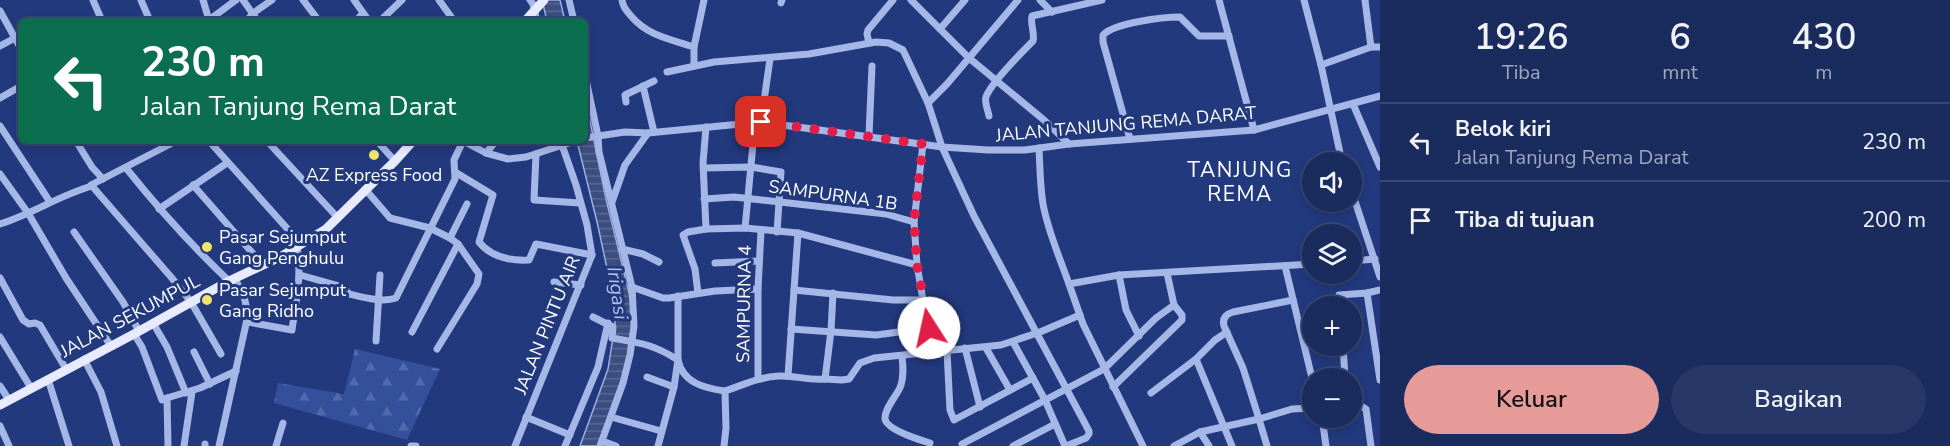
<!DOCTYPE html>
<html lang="id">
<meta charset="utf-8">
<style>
:root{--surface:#1a2b5e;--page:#273767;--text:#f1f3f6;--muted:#9fa7bc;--line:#384773;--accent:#e69b98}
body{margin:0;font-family:"Nunito Sans",sans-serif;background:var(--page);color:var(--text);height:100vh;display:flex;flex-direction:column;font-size:22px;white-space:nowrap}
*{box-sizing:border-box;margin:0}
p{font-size:20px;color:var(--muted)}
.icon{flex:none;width:33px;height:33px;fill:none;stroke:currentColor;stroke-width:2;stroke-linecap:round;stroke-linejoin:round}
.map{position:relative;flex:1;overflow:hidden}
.panel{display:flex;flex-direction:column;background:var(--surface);width:570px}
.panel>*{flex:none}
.hud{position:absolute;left:18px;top:18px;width:570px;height:126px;border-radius:9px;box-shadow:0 3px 9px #0003,0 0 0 2px var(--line);background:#0b6e4f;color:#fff;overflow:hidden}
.fabs{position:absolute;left:1302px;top:152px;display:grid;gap:12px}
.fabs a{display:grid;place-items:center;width:60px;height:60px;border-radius:50%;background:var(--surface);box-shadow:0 3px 9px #0003,0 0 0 2px var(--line);font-size:30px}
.pin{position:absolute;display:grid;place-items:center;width:51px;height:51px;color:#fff;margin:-26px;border-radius:12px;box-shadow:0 3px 9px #0006}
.me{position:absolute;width:66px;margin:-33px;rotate:350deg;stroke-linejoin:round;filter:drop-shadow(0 0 4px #0008)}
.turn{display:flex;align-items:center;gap:21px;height:126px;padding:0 24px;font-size:27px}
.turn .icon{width:78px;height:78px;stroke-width:2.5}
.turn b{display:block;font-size:42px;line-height:51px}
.eta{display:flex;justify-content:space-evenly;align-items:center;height:102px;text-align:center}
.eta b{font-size:36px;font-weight:600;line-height:42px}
.button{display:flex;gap:12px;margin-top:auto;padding:12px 24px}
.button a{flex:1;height:69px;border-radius:36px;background:var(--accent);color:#111;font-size:24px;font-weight:600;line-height:69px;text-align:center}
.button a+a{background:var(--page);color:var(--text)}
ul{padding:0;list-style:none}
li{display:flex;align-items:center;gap:18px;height:78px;padding:0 24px;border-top:2px solid var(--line)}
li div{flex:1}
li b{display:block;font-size:22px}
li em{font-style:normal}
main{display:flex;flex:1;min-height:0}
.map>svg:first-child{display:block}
</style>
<main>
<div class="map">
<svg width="1380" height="446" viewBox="0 0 1380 446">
<defs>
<pattern id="forest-firs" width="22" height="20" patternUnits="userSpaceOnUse" patternTransform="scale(1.5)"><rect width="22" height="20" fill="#35509b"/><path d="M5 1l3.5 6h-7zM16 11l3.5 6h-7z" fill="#536aaa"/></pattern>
<pattern id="water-rules" width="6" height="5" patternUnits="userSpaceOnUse" patternTransform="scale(1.5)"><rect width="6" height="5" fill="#3c4d80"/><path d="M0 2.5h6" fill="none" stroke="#596893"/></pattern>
</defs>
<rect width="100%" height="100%" fill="#22397d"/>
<!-- forest -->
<path fill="url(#forest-firs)" d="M355,349L440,369L407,440L274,403L278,383L344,394Z"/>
<!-- water -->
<g fill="url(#water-rules)" stroke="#99afe7" stroke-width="1.5">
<path d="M542,0H560L565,21H547Z"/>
<path d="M585,106L588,111L606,199L632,305V335L624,373L598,446H580L608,369L615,325V306L598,226L577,141H585Z"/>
</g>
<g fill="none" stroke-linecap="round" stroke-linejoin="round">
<!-- minor -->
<g stroke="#a5b7e6" stroke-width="7">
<path d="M93,0L102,21"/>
<path d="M141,0L150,21"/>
<path d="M203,0L209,20L206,21"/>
<path d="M243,0L258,21"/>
<path d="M303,0L319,21"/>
<path d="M354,0L369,21"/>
<path d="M439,0L454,21"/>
<path d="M530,0L533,4L537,21"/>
<path d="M569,0L574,21"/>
<path d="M622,0C623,7 626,10 631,16C648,36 670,39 694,47"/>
<path d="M911,0L969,58L1044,120L1069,144"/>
<path d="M1040,0L1052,12"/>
<path d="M1219,0L1254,130"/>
<path d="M1304,0L1321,65L1342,162"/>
<path d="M1365,0L1371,47H1380"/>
<path d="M781,3L782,0"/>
<path d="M0,11L21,49"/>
<path d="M209,20L236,0"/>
<path d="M247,21L252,14L272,0"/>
<path d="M356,21L363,13"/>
<path d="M380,21L402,0"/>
<path d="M940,29L965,0"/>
<path d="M869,43L867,34L868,30L893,0"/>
<path d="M0,46L15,38"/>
<path d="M1321,65L1371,47"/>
<path d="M694,66V47L704,0"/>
<path d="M667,72L714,62L809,54L876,42L889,43L903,50L928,103L942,147L974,216L1089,431V434L1086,438L1066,446"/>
<path d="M585,75L598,136L599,152L632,287L634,326L630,355L623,383L600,446"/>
<path d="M643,86L654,132"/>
<path d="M0,98L21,86"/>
<path d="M626,102L625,95L654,81"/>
<path d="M928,103L947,84L1018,0"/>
<path d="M1353,104L1380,167"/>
<path d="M989,116C988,110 984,102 986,97C990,84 1022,52 1033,41C1035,33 1030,24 1032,16L1102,0"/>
<path d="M761,122L770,59"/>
<path d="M0,126L50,202"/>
<path d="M706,127L703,163L706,229"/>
<path d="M869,136L872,66"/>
<path d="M585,138L625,132L648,133L761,122L942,147L988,150H1025L1069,144L1254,130L1380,96"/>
<path d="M1130,139L1103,42V35C1114,23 1163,17 1180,17L1199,36H1229"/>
<path d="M76,141L92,167L103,179"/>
<path d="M209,141L301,244"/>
<path d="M267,141L338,218"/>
<path d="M377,141L395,161"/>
<path d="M463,141L486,153L508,159L526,157L575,141"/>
<path d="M923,144L914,222L917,265L932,352"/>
<path d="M1039,148C1040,167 1040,186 1043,204C1048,232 1060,258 1069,284"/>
<path d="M486,153L496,141"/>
<path d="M536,154L534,200L580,203"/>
<path d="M126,168C158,208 192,246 229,281"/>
<path d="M704,168L751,167L781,172L777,232"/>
<path d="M455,172L493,195L479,242C491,257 510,261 529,260L536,244L592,255"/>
<path d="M0,174L28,213L66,278L111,346"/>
<path d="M193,185L263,265"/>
<path d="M92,186L171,277L191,302L221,354"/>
<path d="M365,189L390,218L430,228L450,238L458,244L479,274L477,284L437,349"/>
<path d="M1352,192L1380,277"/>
<path d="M704,199L734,197L780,202L886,214L914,222"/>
<path d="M612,202L625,165L648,133"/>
<path d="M159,209L227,163"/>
<path d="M0,224C32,214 60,195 92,186L91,185L176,141"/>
<path d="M745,228L755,123"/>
<path d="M74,232L123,302L139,331"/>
<path d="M450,238L467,204"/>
<path d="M622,249L643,254L659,262"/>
<path d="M1352,261L1375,259"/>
<path d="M715,263L759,261"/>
<path d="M1285,266L1312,378"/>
<path d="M300,275L343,287L349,294C363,297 382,303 396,298L455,179L454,160L463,141"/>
<path d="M1119,275L1126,310L1139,336"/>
<path d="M0,278L23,320L29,324L35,323L40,325L66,369"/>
<path d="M554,282L581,285"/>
<path d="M632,287L663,298H669L715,291L758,289"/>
<path d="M794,290L893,300H924"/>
<path d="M1380,290L1367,293L1380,380"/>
<path d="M698,293L695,269L683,235L688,232L706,229L745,228L798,233L917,265"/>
<path d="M1339,306V295L1367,293"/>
<path d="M593,317L613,327L612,338C640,343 653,344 678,360C683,383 704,388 725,391"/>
<path d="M248,322L292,330C296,301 302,276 297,246"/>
<path d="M153,323L167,347L186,393"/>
<path d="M791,329L876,335L929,328"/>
<path d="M412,332L458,244"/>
<path d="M134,334L142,347L162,400L167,398L168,446"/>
<path d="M0,337L31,388"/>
<path d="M376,341L380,275"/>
<path d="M1013,342L1045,400L1065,446"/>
<path d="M1343,345L1345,378"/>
<path d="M965,348L980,407"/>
<path d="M986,348L1010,390"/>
<path d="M947,351L950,410L954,420L1033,378"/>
<path d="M194,352L210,384"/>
<path d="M902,356C903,366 904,375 901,385C898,395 884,408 885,419C887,430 920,440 930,443"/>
<path d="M84,359L101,392L117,446"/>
<path d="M1196,359L1232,446"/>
<path d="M788,376L798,233"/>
<path d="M647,377L674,387"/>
<path d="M758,378V289L761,231"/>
<path d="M48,379L69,446"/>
<path d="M825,379L842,380L849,379L860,363L874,358L1001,345L1040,332L1080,315"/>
<path d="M0,386L9,400"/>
<path d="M1113,387L1182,320V315L1174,305L1167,273"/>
<path d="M1151,393L1196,359L1215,340L1227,332"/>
<path d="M167,398L200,388L236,371"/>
<path d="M1352,406H1361L1366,409L1371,446"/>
<path d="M526,417L570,435"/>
<path d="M611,417L661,431"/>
<path d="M1322,417L1326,446"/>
<path d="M0,426L9,446"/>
<path d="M1200,432L1209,446"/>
<path d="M602,441L616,446"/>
<path d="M962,444L1104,369L1156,318L1174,305"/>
<path d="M184,446L192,392"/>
<path d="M205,446V444"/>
<path d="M219,446L248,315L244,296L235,279"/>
<path d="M276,446L283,423"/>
<path d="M411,446H416"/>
<path d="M515,446L592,255L587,225L576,185L562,145"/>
<path d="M565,446L598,367L608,323"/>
<path d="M658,446L674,387L678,360V296"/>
<path d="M724,446L726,428L725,391C743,385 759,377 779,376C794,375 810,381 825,379L831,331L833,293"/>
<path d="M1013,446L1055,424"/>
<path d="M1143,446L1083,324L1069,284L1119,275L1312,264"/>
<path d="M1174,446L1200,432L1259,419L1243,368L1224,326C1222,318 1226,314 1233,312L1293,300"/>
<path d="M1267,446L1259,419L1292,409L1312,408"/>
</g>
<!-- major -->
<g stroke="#e7ebfd" stroke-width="9">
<path d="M525,21L544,0"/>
<path d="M0,405L134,334L229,281L280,257L326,229L395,161L413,141"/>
</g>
</g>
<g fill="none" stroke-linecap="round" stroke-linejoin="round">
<!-- route -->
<path stroke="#e11d48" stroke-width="10" stroke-dasharray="0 18" d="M761,122L923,144L914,222L917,265L929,328"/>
</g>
<!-- markers -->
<g fill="#f2e467" stroke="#22397d" stroke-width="2">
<circle cx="374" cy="155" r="6"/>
<circle cx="207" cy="247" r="6"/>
<circle cx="207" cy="300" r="6"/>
</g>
<g text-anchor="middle" stroke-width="6" stroke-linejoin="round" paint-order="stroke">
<!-- street labels -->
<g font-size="18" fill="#fff" stroke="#22397d">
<text transform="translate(1126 124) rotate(-5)" y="6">JALAN TANJUNG REMA DARAT</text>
<text transform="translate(833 195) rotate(8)" y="6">SAMPURNA 1B</text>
<text transform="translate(744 304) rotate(-89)" y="6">SAMPURNA 4</text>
<text transform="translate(130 316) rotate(-28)" y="6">JALAN SEKUMPUL</text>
<text transform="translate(547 325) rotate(-68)" y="6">JALAN PINTU AIR</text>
</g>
<!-- poi labels -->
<g font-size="18" fill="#fff" stroke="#22397d" text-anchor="start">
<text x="374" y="181" text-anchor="middle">AZ Express Food</text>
<text x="219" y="243">Pasar Sejumput<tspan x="219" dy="21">Gang Penghulu</tspan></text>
<text x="219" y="296">Pasar Sejumput<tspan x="219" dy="21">Gang Ridho</tspan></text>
</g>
<!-- water labels -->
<g font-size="20" font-style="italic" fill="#b1c1ee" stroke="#22397d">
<text transform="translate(618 293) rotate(82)" y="7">Irigasi</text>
</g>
<!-- quarter labels -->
<g font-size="21" letter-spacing="1.5" fill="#fff" stroke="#22397d">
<text x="1240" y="177">TANJUNG<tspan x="1240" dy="24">REMA</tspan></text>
</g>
</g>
</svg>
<div class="fabs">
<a><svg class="icon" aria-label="sound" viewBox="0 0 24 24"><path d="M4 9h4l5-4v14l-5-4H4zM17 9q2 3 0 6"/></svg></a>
<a><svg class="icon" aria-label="layers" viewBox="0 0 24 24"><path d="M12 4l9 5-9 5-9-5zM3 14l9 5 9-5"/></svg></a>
<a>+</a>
<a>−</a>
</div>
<div class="pin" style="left:761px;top:122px;background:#d93025"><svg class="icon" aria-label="arrive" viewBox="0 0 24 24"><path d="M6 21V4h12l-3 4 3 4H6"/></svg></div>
<svg class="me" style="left:929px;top:328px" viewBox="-20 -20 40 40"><circle r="19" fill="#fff"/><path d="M0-13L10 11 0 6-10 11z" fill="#e11d48"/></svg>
<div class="hud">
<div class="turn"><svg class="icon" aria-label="left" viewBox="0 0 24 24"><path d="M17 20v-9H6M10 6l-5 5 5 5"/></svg><div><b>230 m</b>Jalan Tanjung Rema Darat</div></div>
</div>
</div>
<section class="panel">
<div class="eta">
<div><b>19:26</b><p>Tiba</p></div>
<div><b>6</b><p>mnt</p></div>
<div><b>430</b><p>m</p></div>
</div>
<ul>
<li><svg class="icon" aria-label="left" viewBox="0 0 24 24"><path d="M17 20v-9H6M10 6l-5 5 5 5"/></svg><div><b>Belok kiri</b><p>Jalan Tanjung Rema Darat</p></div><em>230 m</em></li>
<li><svg class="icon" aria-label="arrive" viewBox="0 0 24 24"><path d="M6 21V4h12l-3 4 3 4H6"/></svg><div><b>Tiba di tujuan</b></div><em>200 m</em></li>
</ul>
<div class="button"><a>Keluar</a><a>Bagikan</a></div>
</section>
</main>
